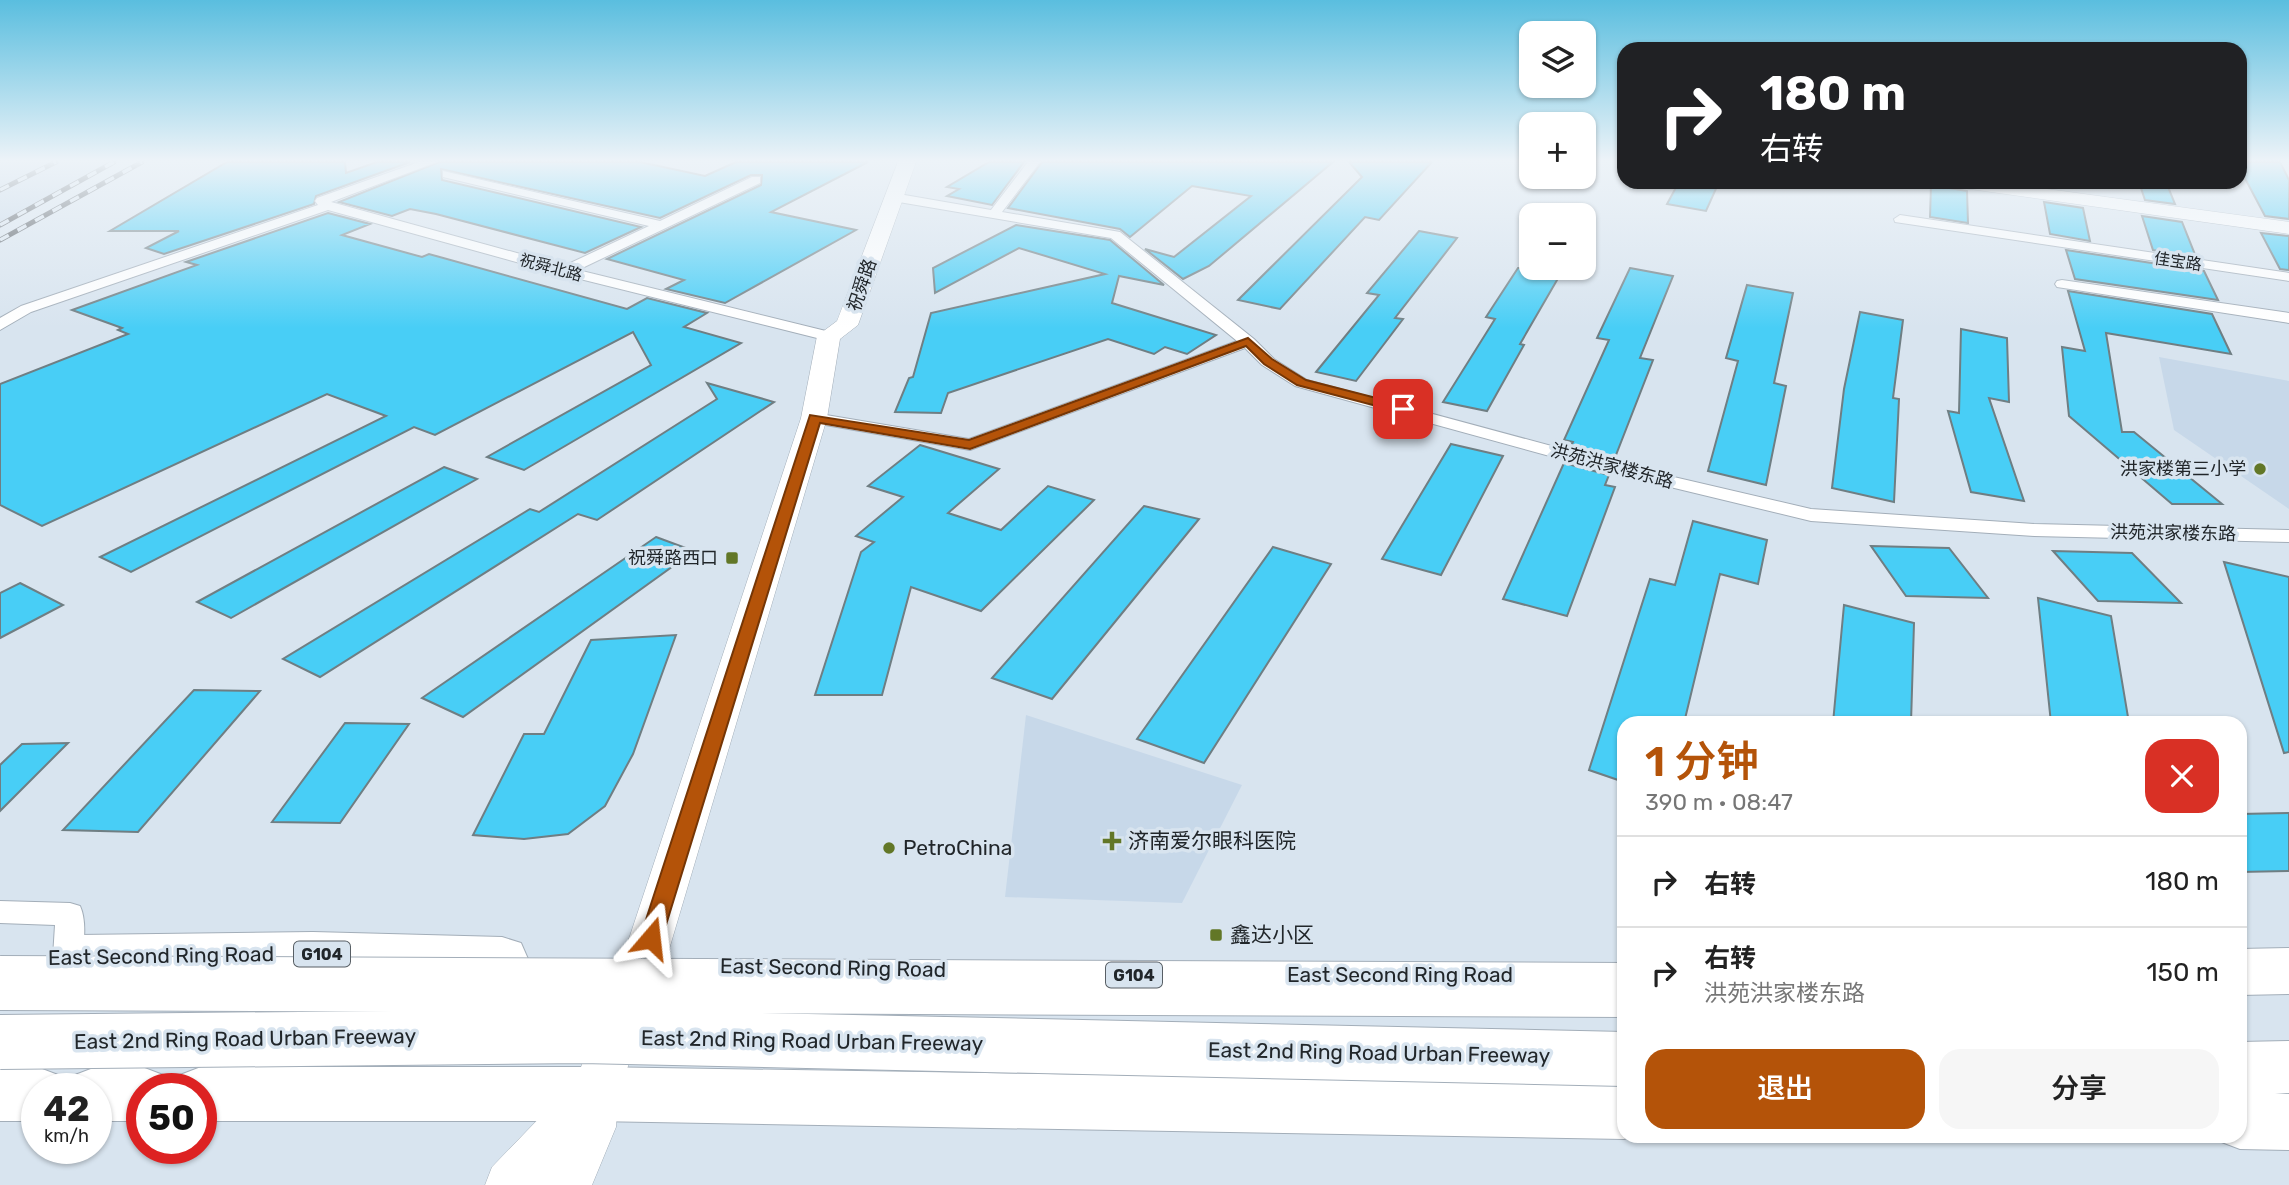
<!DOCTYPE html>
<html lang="zh">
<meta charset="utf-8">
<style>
:root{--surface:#fff;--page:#f6f6f6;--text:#222;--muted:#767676;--line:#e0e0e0;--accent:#b45309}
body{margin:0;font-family:Rubik,"Noto Sans SC",sans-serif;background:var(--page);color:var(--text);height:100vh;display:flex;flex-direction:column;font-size:26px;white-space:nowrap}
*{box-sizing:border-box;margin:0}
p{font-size:23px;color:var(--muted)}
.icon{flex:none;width:38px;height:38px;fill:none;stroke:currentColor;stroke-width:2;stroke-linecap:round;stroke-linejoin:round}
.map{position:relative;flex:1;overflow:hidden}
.drawer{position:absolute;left:1617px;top:716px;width:630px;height:427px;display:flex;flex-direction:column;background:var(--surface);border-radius:21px;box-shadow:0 2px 5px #0004}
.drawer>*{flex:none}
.top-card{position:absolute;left:1617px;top:42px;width:630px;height:147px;border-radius:21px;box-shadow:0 2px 5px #0004;background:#202124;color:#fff;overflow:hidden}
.tools{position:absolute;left:1519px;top:21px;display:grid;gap:14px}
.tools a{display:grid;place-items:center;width:77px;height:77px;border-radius:14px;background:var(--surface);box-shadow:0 2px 5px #0004;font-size:35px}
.speed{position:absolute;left:21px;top:1073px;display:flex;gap:14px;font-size:35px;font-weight:700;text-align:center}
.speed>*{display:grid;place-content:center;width:91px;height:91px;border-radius:50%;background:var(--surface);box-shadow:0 2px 5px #0004;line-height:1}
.speed small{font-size:18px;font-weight:400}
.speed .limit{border:10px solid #d22;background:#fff;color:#111}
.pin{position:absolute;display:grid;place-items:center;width:60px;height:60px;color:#fff;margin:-30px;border-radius:14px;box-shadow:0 4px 10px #0006}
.me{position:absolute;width:77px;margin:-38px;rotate:17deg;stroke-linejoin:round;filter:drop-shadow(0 0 5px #0008)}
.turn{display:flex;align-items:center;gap:24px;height:147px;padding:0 28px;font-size:32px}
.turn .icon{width:91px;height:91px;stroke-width:2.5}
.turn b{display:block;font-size:49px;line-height:60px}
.round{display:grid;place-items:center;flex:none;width:74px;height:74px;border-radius:21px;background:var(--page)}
.head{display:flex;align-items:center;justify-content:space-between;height:119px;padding:0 28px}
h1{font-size:42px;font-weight:600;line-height:52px;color:var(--accent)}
.button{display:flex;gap:14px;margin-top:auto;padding:14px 28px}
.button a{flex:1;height:80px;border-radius:21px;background:var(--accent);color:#fff;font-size:28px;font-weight:600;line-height:80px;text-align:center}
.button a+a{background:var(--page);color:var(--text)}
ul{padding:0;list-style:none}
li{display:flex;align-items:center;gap:21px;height:91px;padding:0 28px;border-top:2px solid var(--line)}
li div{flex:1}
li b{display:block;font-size:26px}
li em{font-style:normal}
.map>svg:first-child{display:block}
</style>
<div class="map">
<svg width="2289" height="1185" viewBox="0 0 2289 1185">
<rect width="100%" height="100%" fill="#d8e4ef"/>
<!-- built -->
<g fill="#c7d8e9">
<path d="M0,162H109L0,222Z"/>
<path d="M2159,357L2289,381V509L2174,430Z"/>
<path d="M1026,715L1242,785L1182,903L1005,897Z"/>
</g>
<!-- building -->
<g fill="#48cef6" stroke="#6f7e83" stroke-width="2">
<path d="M227,162H345L346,173L377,162H410L316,196L314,204L164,254L146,248L179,231H110Z"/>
<path d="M439,162H640L705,176L736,162H868L771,212L856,230L725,303L666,289L684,280L607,259L761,185L762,175H751L660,218L441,169L442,180L641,227L585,253L436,214L410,209L392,216L339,202Z"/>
<path d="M989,162H1024L992,205L947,196L959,189L947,187Z"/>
<path d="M1042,162H1333L1209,266L1183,279L1145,249L1174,257L1251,196L1192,186L1130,237L1120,229L1008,208Z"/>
<path d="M1349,162H1432L1379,220L1365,217L1280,309L1238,300L1362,177Z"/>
<path d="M2240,162H2280L2289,180V219L2265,216L2240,169Z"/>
<path d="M1679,182H1719L1706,211L1667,204Z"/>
<path d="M2139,182H2166L2175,204L2145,200Z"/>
<path d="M1931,185L1967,191L1968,223L1930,217Z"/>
<path d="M2044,202L2083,208L2090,241L2050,234Z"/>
<path d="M328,213L370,224L342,235L422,257L429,254L627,309L647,298L707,313L684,327L741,343L524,470L487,457L651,365L633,332L435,435L414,427L131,572L100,557L386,416L327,394L42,526L0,505V384L128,334L118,330L122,328L72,310L197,265L186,262Z"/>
<path d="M2142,216L2182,222L2196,257L2153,250Z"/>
<path d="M1016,225L1110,240L1164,285L1119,276L1112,303L1216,335L1187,354L1165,347L1154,354L1108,339L948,393L941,413L895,412L909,378L913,377L931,313L1105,274L1019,248L935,293L933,268Z"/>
<path d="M1419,231L1457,238L1395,318L1403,319L1356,381L1316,372L1379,295L1367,293Z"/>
<path d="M2261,233L2289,236V270L2280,269Z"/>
<path d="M2066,250L2204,271L2218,300L2075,279Z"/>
<path d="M1518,268H1564L1520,344L1524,345L1487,411L1443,402L1495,319L1486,317Z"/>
<path d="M1630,268L1673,276L1640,358L1653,360L1614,460L1570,448L1573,442L1564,440L1609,340L1597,338Z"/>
<path d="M1747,285L1793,293L1774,383L1786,386L1766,485L1708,471L1738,361L1726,358Z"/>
<path d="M2068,291L2212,314L2231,354L2106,333L2122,432H2134L2222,504H2172L2069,416L2062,347L2085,351Z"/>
<path d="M1860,312L1903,320L1893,398L1899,399L1894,502L1832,488L1844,389Z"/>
<path d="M1961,329L2007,338L2009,402L1989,398L2024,501L1971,492L1948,411L1959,413Z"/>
<path d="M707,383L774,402L597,520L578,514L320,677L283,659L530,509L539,512L717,399Z"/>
<path d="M1451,444L1503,456L1441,575L1382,559Z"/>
<path d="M920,445L999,469L948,513L1001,530L1048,486L1094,500L981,611L911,587L882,695H815L861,552L874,542L856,536L903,497L868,486Z"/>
<path d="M1564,463L1609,475L1605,485L1615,487L1567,616L1503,599Z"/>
<path d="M444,467L477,479L231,618L197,602Z"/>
<path d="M1144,506L1199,519L1052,699L992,678Z"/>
<path d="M1693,521L1767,540L1758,584L1720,574L1684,723H1624V782L1589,770L1650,579L1675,585Z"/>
<path d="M656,537L694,551L463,717L422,698Z"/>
<path d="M1871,546L1949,548L1988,598L1906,596Z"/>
<path d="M1273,547L1331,564L1204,763L1137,739Z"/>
<path d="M2053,551L2132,553L2181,603L2098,601Z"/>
<path d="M2224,562L2289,577V752L2284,753Z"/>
<path d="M20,583L63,605L0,638V593Z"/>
<path d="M2038,598L2111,616L2129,723H2051Z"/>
<path d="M1844,605L1914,623L1911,723H1833Z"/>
<path d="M676,635L633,754L605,806L568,834L524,839L473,835L524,734H544L591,640Z"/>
<path d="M194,690L260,691L138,832L63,830Z"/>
<path d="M345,723L409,724L340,823L272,822Z"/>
<path d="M68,743L0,811V765L22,744Z"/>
<path d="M2289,813V871L2240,872V814Z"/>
</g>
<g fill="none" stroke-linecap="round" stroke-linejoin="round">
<defs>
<g id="street">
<path d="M419,162H437L331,202L564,266L649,226L443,177V171L660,221L752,177H760V183L578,270L834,333L837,336L829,341L560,274L328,210L31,312L0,330V318L21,306L318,205L315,201L317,198Z"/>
<path d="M1028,162H1040L1002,212L1120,232L1254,339L1274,359L1307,380L1618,464L1811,509L2034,524L2289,530V542L2034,536L1811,521L1608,472L1295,386L1262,365L1245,348L970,450L808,422L805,418L808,414L814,413L969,439L1237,341L1111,238L893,201L887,197L893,193L991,210Z"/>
<path d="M1900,215L2289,273V281L1895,222L1894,219Z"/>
<path d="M2062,280L2289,313V323L2057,287L2055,284L2057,281Z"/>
<path d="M0,901L70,903L80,906C87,921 85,951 77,966L67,969L57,966L53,957L55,925L0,923Z"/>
</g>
<g id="secondary">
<path d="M898,162H916L858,325L840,339L827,418L665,963L618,1094L616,1127L592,1185H485L492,1167L576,1080L621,963L801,418L817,336L837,321Z"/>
<path d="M1947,182H1996L2289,222V234L1956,187Z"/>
</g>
<g id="highway">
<path d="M313,932L502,937L521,943L528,959L521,975L502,981L313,976L79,979L60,973L53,957L60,941L79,935Z"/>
<path d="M2289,948V994L2240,995V949Z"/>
<path d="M2289,1041V1093H2275L2289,1094V1150L2240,1149L2219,1141L2217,1136H2240V1042Z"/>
<path d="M0,1067H37L58,1075L64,1088H37V1121H0Z"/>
<path d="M96,1067H142L163,1075L169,1088H142V1121H96V1088H69L75,1075Z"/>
<path d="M201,1067H594L1624,1083V1136H1632L1624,1139L594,1121H201V1088H174L180,1075Z"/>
</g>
</defs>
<!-- street casing -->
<use href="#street" stroke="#a3aeb9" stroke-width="2"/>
<!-- secondary casing -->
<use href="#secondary" stroke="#a3aeb9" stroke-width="1"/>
<!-- highway casing -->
<use href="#highway" stroke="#a3aeb9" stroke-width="2"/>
<!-- street -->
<use href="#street" fill="#fff" fill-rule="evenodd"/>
<!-- secondary -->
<use href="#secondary" fill="#fff" fill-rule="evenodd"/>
<!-- highway -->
<use href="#highway" fill="#fff" fill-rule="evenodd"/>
<defs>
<g id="rail">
<path d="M0,190L56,162"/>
<path d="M0,225L114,162"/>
<path d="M0,240L142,162"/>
</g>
</defs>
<!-- rail casing -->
<use href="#rail" stroke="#43494f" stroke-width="5"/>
<!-- rail -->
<use href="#rail" stroke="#d8e4ef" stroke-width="3.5" stroke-dasharray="10" stroke-linecap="butt"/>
<defs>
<g id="highway-bridge">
<path d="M0,983L1624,990"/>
<path d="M0,1042L582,1036L1624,1059"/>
</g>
</defs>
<!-- highway-bridge casing -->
<use href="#highway-bridge" stroke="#a3aeb9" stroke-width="56" stroke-linecap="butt"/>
<!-- highway-bridge -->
<use href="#highway-bridge" stroke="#fff" stroke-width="54"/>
</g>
<!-- sky -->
<linearGradient id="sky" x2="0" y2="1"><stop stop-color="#5abedf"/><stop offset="0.49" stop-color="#edf3f8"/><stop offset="1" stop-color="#edf3f8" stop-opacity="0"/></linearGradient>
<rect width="2289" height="328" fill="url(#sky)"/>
<!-- route -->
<path fill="#b45309" stroke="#753606" stroke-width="2" d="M1248,338L1272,359L1306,380L1408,406L1410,409L1403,413L1297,385L1264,364L1246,346L970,449L820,423L662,938L659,944L651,947L644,944L640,938L810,415L969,440Z"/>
<!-- markers -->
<g fill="#627727" stroke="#d8e4ef" stroke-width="2.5">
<circle cx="2260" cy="469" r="7"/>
<rect x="725" y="551" width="14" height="14" rx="3.5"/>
<path d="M1108.5 830.5h7v7h7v7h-7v7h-7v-7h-7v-7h7z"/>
<circle cx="889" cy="848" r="7"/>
<rect x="1209" y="928" width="14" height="14" rx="3.5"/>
</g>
<g text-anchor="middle" stroke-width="7" stroke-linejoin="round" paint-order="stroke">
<!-- far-street labels -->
<g font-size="16" fill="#21262a" stroke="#d8e4ef">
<text transform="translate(2178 261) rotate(8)" y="6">佳宝路</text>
<text transform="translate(551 267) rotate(15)" y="6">祝舜北路</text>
</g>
<!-- shield labels -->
<g fill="#d8e4ef" stroke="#585f65" stroke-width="2">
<rect x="294" y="941.5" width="56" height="25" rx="5"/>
<rect x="1106" y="962.5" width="56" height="25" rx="5"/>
</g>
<g font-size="16" font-weight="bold" fill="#21262a">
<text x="322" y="960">G104</text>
<text x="1134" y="981">G104</text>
</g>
<!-- street labels -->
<g font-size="18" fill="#21262a" stroke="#d8e4ef">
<text transform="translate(862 285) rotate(-71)" y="6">祝舜路</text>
<text transform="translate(1612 466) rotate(15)" y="6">洪苑洪家楼东路</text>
<text transform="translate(2173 533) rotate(1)" y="6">洪苑洪家楼东路</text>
</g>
<!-- poi labels -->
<g font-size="18" fill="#21262a" stroke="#d8e4ef" text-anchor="end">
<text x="2246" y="475">洪家楼第三小学</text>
<text x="718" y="564">祝舜路西口</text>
</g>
<!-- near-poi labels -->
<g font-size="21" fill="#21262a" stroke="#d8e4ef" text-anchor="start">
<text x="1128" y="848">济南爱尔眼科医院</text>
<text x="903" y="855">PetroChina</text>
<text x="1230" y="942">鑫达小区</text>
</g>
<!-- near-street labels -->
<g font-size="21" fill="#21262a" stroke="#d8e4ef">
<text transform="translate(161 956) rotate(-1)" y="7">East Second Ring Road</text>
<text transform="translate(833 968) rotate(1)" y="7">East Second Ring Road</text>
<text x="1400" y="982">East Second Ring Road</text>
<text transform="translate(245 1039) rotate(-1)" y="7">East 2nd Ring Road Urban Freeway</text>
<text transform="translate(812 1041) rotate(1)" y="7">East 2nd Ring Road Urban Freeway</text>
<text transform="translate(1379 1053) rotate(1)" y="7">East 2nd Ring Road Urban Freeway</text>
</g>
</g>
</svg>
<div class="tools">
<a><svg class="icon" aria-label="layers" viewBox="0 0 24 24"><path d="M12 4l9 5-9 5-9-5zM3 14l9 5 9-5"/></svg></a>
<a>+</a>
<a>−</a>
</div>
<div class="speed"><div>42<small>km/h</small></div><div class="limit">50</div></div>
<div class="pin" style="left:1403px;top:409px;background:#d93025"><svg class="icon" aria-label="arrive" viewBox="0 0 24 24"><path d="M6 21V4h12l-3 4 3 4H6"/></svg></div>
<svg class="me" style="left:651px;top:938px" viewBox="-20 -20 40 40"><path d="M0-17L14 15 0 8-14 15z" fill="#b45309" stroke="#fff" stroke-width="4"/></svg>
<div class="top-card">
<div class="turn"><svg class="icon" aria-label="right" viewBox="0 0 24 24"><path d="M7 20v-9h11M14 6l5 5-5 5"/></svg><div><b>180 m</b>右转</div></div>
</div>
<section class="drawer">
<div class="head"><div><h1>1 分钟</h1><p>390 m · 08:47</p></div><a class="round" style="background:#d93025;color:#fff"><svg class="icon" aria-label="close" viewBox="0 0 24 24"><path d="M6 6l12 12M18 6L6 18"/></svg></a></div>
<ul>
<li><svg class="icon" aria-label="right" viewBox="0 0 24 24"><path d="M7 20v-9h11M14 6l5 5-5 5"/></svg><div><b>右转</b></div><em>180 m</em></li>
<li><svg class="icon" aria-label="right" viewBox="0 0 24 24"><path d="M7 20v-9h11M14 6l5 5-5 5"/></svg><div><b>右转</b><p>洪苑洪家楼东路</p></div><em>150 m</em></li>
</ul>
<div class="button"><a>退出</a><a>分享</a></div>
</section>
</div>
